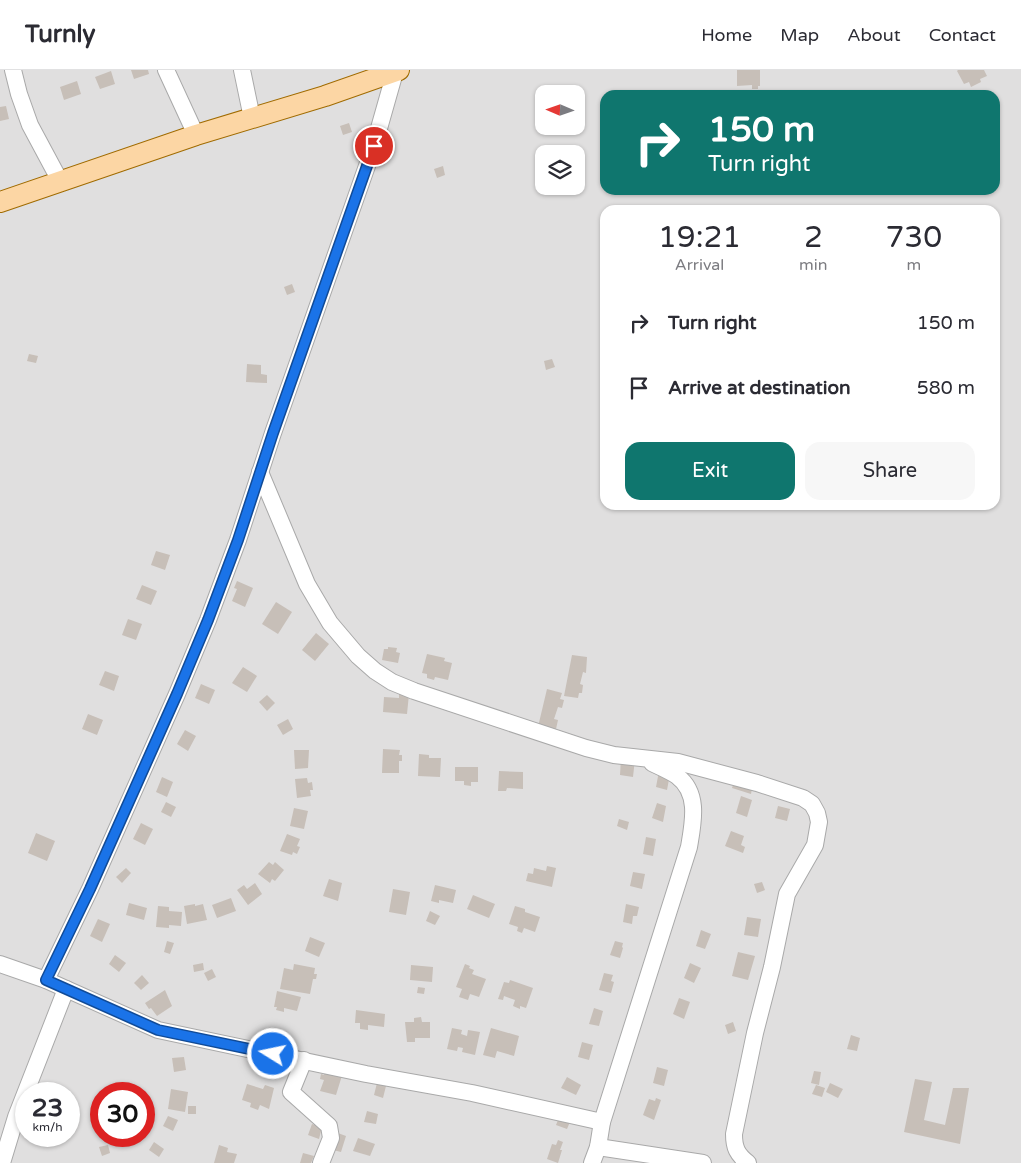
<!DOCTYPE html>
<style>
:root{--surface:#fff;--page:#f7f7f7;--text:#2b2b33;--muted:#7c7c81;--line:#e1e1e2;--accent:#0f766e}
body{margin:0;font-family:"Varela Round",sans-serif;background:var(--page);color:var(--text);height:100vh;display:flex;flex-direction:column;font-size:19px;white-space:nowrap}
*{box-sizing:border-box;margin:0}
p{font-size:16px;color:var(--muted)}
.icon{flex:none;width:28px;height:28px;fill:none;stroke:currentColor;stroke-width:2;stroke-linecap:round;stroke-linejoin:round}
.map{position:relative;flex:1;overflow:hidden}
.panel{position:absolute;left:600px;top:135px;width:400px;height:305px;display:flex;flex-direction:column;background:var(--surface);border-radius:15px;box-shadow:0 1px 4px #0004}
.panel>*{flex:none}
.top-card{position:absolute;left:600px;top:20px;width:400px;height:105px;border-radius:15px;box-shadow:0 1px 4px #0004;background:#0f766e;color:#fff;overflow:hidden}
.needle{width:32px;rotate:272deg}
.controls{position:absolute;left:535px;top:15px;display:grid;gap:10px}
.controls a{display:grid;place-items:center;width:50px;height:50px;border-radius:10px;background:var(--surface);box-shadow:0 1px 4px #0004;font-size:25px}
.speed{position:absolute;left:15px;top:1012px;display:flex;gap:10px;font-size:25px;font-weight:700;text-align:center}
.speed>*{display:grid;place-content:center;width:65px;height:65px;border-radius:50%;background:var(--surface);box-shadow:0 1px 4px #0004;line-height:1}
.speed small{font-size:12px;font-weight:400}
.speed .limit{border:8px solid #d22;background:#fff;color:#111}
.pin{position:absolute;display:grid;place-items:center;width:42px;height:42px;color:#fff;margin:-21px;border:2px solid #fff;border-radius:50%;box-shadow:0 1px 5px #0007}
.me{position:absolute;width:55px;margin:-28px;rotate:280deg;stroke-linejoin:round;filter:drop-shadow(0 0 4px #0008)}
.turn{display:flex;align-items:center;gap:18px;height:105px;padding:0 25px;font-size:22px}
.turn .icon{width:65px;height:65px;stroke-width:2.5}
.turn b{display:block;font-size:35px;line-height:42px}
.eta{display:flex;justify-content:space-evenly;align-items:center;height:85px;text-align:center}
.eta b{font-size:30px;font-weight:600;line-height:35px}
.button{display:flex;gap:10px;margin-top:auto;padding:10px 25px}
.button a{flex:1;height:58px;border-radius:15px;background:var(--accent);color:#fff;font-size:20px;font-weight:600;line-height:58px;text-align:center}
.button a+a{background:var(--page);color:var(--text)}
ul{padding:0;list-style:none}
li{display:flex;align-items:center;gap:15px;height:65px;padding:0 25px}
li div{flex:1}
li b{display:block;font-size:19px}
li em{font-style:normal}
header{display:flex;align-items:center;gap:30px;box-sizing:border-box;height:70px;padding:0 25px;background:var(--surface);border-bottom:1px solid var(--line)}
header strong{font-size:24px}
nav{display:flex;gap:28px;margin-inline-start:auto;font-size:18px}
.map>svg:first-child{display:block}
</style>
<header>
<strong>Turnly</strong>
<nav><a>Home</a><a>Map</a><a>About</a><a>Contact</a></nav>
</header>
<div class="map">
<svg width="1021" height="1093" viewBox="0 0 1021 1093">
<rect width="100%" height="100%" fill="#f2efe9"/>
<!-- residential -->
<path fill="#e0dfdf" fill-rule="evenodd" d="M0,0H1021V1093H0ZM544,24H576V56H544ZM605,25H995V120H605ZM544,84H576V116H544ZM605,140H995V435H605ZM26,1024H69V1066H26ZM101,1024H144V1066H101Z"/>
<!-- building -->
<g fill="#c7bfb8">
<path d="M131,0H148L149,4L134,9Z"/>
<path d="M737,0H760V16H758V19H752V15L737,16Z"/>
<path d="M958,0H984L987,6L980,9L981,12L971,17L969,12L964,14L957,1Z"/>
<path d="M111,1L115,14L100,19L95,7Z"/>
<path d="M77,11L81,24L64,30L60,17Z"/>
<path d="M6,36L9,49L0,51V37Z"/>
<path d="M349,53L352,62L343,65L340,56Z"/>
<path d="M443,96L445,105L437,108L434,99Z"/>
<path d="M292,214L295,222L287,225L284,217Z"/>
<path d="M29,284L38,286L36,293L27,291Z"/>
<path d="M552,289L555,297L546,300L544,291Z"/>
<path d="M247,294L261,295V304L267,305V313L246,312Z"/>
<path d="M156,481L170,485L165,500L151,495Z"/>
<path d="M237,511L253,518L245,537L232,531L237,519L234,518Z"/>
<path d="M142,515L157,521L151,535L136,529Z"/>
<path d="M276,532L292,542L278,564L262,554Z"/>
<path d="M128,549L142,554L136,570L122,565Z"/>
<path d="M316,563L329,574L315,591L302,580Z"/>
<path d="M388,577L397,578L396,582L400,583L398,593L382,590L384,579H388Z"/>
<path d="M427,584L445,588L444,591L452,593L448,610L435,607L434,610L427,608V604L422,603Z"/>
<path d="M572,585L587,587L586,603L583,602L580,614L583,615L582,623H579L578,628L564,626Z"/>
<path d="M243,597L257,606L247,622L232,613Z"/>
<path d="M105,601L119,606L114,621L99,615Z"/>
<path d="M201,614L215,620L209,634L195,628Z"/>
<path d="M547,619L562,623L560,629L564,630L562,638L558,637L554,649L558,650L556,659L552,658L551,664L537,661Z"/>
<path d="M399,624H409L407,644L383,642L384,627L399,628Z"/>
<path d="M267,625L275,633L267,641L259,632Z"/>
<path d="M88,644L103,650L97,665L82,659Z"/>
<path d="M288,649L293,659L283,665L277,655Z"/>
<path d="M185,660L196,666L188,681L177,674Z"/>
<path d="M383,679L400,680L399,685H402V691H399V703H382Z"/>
<path d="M294,680H309L308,698L295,699Z"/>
<path d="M419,684L429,685V688H441L440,707L418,706Z"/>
<path d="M621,688L635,689L633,707L620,705Z"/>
<path d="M455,697H478V712H471V716L464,715V711H455Z"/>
<path d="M499,701L523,702V719L507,718L506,721H498Z"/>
<path d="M659,701L670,704L667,720L656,717Z"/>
<path d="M162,707L173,712L167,727L156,722Z"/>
<path d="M307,708L308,713L312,712L313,720H310L311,726L297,728L295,709Z"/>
<path d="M735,709L753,714L751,724L732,718Z"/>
<path d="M741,726L752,730L747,747L736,743Z"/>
<path d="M166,732L176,737L171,747L161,742Z"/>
<path d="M657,733L666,736L663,752L652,748Z"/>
<path d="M778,736L790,739L787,751L775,748Z"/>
<path d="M294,738L308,741L304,759L290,756Z"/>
<path d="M619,749L629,752L627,760L617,756Z"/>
<path d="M141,753L153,759L145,775L133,769Z"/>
<path d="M731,761L744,766L741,775L745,777L743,783L725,776Z"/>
<path d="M36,763L55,771L47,791L28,783Z"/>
<path d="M287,764L300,769L297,776L300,777L297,784L293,782L292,785L280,781Z"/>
<path d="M646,767L656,769L653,786L643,784Z"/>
<path d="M269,792L273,795L275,792L284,800L275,811L272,809L270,813L258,804Z"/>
<path d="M547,796L556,798L552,817L526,811L528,803L533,804L534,798L546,801Z"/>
<path d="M126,798L131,803L122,813L116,807Z"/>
<path d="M633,802L645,804L642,819L630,816Z"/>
<path d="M329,809L342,813L338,831L323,826Z"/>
<path d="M762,812L765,820L757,823L754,814Z"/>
<path d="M255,813L262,824L248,835L237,820L244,815L247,819Z"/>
<path d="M435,815L456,820L453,833L439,830V833L431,831Z"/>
<path d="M393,819L410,822L406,845L389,842Z"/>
<path d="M473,825L495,834L489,848L467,839Z"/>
<path d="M231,828L236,841L217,848L212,835Z"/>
<path d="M129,833L147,838L144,850L126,845Z"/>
<path d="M195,834V836L203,834L207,850L187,854L184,836Z"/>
<path d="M626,834L639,837L637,846H633L632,854L623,852Z"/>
<path d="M158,836L169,837V841L182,842L181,856L169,855V858L156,857Z"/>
<path d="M515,836L525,839V842L540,847L535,862L524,858L522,863L517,861L518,857L509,854Z"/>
<path d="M430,841L440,846L435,855L426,851Z"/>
<path d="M747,847L761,849L758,867L744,865Z"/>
<path d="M98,849L110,854L102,872L90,866Z"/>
<path d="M701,860L711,864L705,879L696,876Z"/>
<path d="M310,867L325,873L319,887L305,881Z"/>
<path d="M167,871L174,873L170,884L164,882Z"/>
<path d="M615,871L623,873L622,877L623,878L620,888L610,885Z"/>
<path d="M738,882L755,886L748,910L732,906Z"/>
<path d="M115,885L126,893L119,902L109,894Z"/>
<path d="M203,893L204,900L194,902L193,895Z"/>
<path d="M690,893L701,898L694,913L684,908Z"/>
<path d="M294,894L315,898L314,904H317L316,909H313L310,924L280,919L284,898L293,900Z"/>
<path d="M465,894L470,896L469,898L474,900L472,904L486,909L479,927L470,924L468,930L459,927L462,919L456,917Z"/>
<path d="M411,895L433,897L432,912L410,910Z"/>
<path d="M212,899L216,907L208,911L204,903Z"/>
<path d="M604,903L613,905L611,911L614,912L611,923L599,920Z"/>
<path d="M142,905L149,913L141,920L134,913Z"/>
<path d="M510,910L533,918L526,938L520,936V939L513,936L515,930L504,926L503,930L498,929L504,912L509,913Z"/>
<path d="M418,917L425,918L424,924L417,923Z"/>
<path d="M165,920L172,936L157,946L151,938L149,939L145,933Z"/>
<path d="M277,921L301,927L297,941L284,938V942L276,940L277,937H274Z"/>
<path d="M679,928L690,932L684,949L673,944Z"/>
<path d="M594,938L603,941L599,956L589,954Z"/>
<path d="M356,940L385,944L384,957L368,955V960L360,959V953H355Z"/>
<path d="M421,947L422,952H430V968H415V972H407L405,952H414V948Z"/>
<path d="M733,952L736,961L728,964L725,955Z"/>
<path d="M452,958L462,960L461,964L467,966L468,960L480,962L475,985L462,982L463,978L458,977L457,981L447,979Z"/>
<path d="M491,958L519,966L514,986L497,981L495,988L483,985Z"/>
<path d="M851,965L860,968L857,981L847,979Z"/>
<path d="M582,972L593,975L589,990L578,987Z"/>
<path d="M184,987L186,1000L174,1002L172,988Z"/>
<path d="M328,994L344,999L336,1025L320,1021L324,1010L320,1009L321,1004L324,1005Z"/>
<path d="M657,997L668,1000L664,1016L653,1013Z"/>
<path d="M814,1001L821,1002L819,1015L811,1013Z"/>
<path d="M567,1007L581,1015L576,1025L561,1018Z"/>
<path d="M915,1009L932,1012L924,1050L945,1055L953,1018H969L960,1074L904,1062Z"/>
<path d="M377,1013L386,1016L383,1028L374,1025Z"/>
<path d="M830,1013L843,1019L838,1028L826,1022Z"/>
<path d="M247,1014L263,1019L265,1015L274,1018L269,1039L260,1035L258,1040L250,1037L251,1033L242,1030Z"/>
<path d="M816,1015L825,1018L822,1027L812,1024Z"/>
<path d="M171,1019L188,1022L185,1042L168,1039Z"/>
<path d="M656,1028L661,1030L654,1050L643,1045L649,1029L655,1031Z"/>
<rect x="188" y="1036" width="8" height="8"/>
<path d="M562,1040L572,1047L567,1059L556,1055Z"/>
<path d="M367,1041L378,1044L376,1054L364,1052Z"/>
<path d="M168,1046L178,1050L173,1061L163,1056Z"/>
<path d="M312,1054L322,1057L319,1069L308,1065Z"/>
<path d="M335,1062L346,1066L341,1082L329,1079Z"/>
<path d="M358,1068L375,1074L370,1086L353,1081Z"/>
<path d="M558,1070L563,1072L560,1080H562L558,1093L547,1089L552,1074L556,1075Z"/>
<path d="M154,1072L164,1079L159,1087L149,1080Z"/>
<path d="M108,1075L110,1083L102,1086L99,1077Z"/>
<path d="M219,1075L228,1078L227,1082L237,1084L234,1093H214Z"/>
<path d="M303,1083L314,1086L311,1093H300Z"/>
</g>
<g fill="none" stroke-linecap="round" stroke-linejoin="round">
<defs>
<g id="minor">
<path d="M13,0L19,24L30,55L60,111"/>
<path d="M166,0L196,65"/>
<path d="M242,0L252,48"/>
<path d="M260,402L307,514L330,553L358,586L375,601L392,612L414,621L586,678L614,685L678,692L757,713L803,728L812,734L817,743L819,752L815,775L787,824L772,897L755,963L734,1064C734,1078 737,1084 748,1093"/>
<path d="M0,894L46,910L158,960L366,1004L472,1023L602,1052"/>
<path d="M46,910L90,819L177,624L208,550L238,470L273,363L374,76L395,2"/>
<path d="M304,990L291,1022L329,1056L331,1068L321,1093"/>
<path d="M598,1077L703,1093"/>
<path d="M2,1093L16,1047L66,919"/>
<path d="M592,1093L598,1077L602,1052L689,777C693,753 700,723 677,706C670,701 660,697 652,693"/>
</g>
<path id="major" d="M0,132L196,65L325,26L399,0"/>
</defs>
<!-- minor casing -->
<use href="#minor" stroke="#a9a9a9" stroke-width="18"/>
<!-- major casing -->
<use href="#major" stroke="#a06b00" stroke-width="22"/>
<!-- minor -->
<use href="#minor" stroke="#fff" stroke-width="16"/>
<!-- major -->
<use href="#major" stroke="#fcd6a4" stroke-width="20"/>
</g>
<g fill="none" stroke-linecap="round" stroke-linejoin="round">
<defs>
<path id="route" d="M273,984L158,960L46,910L90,819L177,624L208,550L238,470L273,363L374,76"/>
</defs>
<!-- route casing -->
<use href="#route" stroke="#114b97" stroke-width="12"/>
<!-- route -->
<use href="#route" stroke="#1a73e8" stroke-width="9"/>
</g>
</svg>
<div class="controls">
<a><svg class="needle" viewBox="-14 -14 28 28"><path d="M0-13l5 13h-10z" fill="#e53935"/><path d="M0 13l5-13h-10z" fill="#7c7c81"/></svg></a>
<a><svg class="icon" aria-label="layers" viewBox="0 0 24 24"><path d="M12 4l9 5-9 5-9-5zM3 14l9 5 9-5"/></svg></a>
</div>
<div class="speed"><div>23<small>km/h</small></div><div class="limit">30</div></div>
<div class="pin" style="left:374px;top:76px;background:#d93025"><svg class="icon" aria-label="arrive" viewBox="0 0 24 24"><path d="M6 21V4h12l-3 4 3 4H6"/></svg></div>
<svg class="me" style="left:273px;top:984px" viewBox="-20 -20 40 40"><circle r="17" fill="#1a73e8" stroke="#fff" stroke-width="3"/><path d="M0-11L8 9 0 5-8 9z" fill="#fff"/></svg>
<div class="top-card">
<div class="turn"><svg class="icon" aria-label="right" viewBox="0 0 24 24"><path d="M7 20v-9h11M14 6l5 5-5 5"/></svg><div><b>150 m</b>Turn right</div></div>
</div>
<section class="panel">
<div class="eta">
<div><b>19:21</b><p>Arrival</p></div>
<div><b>2</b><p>min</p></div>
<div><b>730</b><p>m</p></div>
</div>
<ul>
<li><svg class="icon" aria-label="right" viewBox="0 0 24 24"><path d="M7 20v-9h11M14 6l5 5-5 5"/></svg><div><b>Turn right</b></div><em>150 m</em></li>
<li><svg class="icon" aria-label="arrive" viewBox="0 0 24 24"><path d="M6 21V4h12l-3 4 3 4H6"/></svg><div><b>Arrive at destination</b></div><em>580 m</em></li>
</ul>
<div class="button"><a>Exit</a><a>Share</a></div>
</section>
</div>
